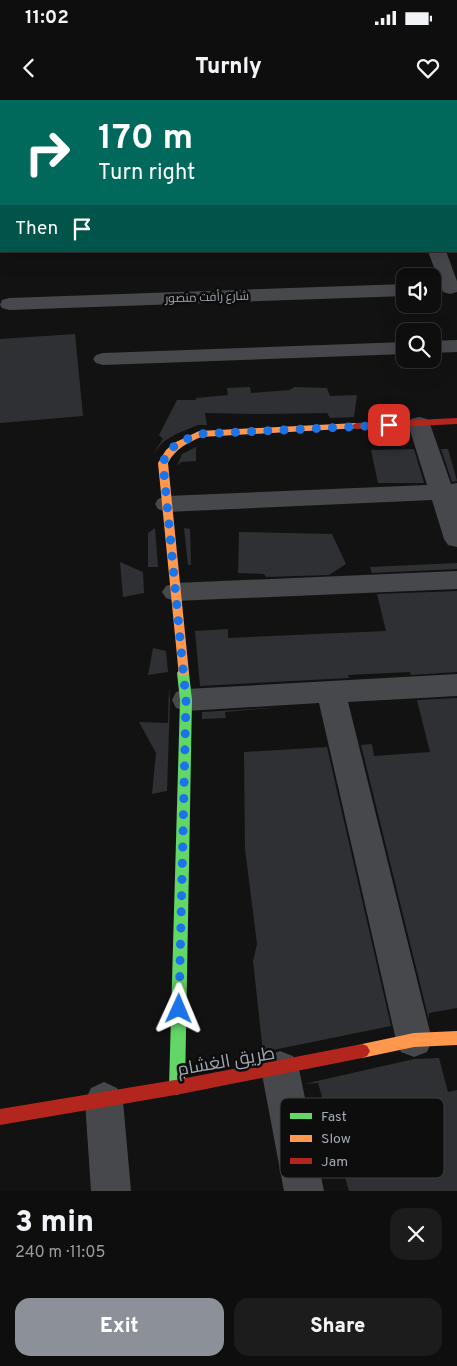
<!DOCTYPE html>
<meta charset="utf-8">
<style>
:root{--surface:#0e0e0e;--page:#1c1c1c;--text:#f1f3f6;--muted:#9b9c9e;--line:#2e2e2e;--accent:#8c9099}
body{margin:0;font-family:Overpass,Cairo,sans-serif;background:var(--page);color:var(--text);height:100vh;display:flex;flex-direction:column;font-size:19px;white-space:nowrap}
*{box-sizing:border-box;margin:0}
p{font-size:16px;color:var(--muted)}
.icon{flex:none;width:28px;height:28px;fill:none;stroke:currentColor;stroke-width:2;stroke-linecap:round;stroke-linejoin:round}
.map{position:relative;height:1091px;overflow:hidden}
.panel{display:flex;flex-direction:column;background:var(--surface);flex:1}
.panel>*{flex:none}
.top-card{position:absolute;left:0px;top:0px;width:458px;height:152px;box-shadow:0 5px 20px #0002,0 0 0 1px var(--line);background:#00695c;color:#fff;overflow:hidden}
.controls{position:absolute;left:396px;top:168px;display:grid;gap:10px}
.controls a{display:grid;place-items:center;width:45px;height:45px;border-radius:10px;background:var(--surface);box-shadow:0 5px 20px #0002,0 0 0 1px var(--line);font-size:25px}
.pin{position:absolute;display:grid;place-items:center;width:42px;height:42px;color:#fff;margin:-21px;border-radius:10px;box-shadow:0 2px 8px #0006}
.me{position:absolute;width:55px;margin:-28px;rotate:1deg;stroke-linejoin:round;filter:drop-shadow(0 0 4px #0008)}
.turn{display:flex;align-items:center;gap:18px;height:105px;padding:0 15px;font-size:22px}
.turn .icon{width:65px;height:65px;stroke-width:2.5}
.turn b{display:block;font-size:35px;line-height:42px}
.then{display:flex;align-items:center;height:48px;padding:0 15px;background:#0003;gap:10px;font-size:19px}
.round{display:grid;place-items:center;flex:none;width:52px;height:52px;border-radius:15px;background:var(--page)}
.overview{display:flex;align-items:center;justify-content:space-between;height:85px;padding:0 15px}
h1{font-size:30px;font-weight:800;line-height:38px}
.cta{display:flex;gap:10px;margin-top:auto;padding:10px 15px}
.cta a{flex:1;height:58px;border-radius:15px;background:var(--accent);color:#fff;font-size:20px;font-weight:800;line-height:58px;text-align:center}
.cta a+a{background:var(--page);color:var(--text)}
.status{display:flex;justify-content:space-between;align-items:center;height:35px;padding:0 25px;background:var(--surface);direction:ltr}
.status svg{height:14px;fill:currentColor}
header{display:flex;justify-content:space-between;align-items:center;height:65px;padding:0 15px;background:var(--surface);font-size:22px;font-weight:800}
.map>svg:first-child{display:block}
</style>
<div class="status"><b>11:02</b><svg viewBox="0 0 49 12"><path d="M0 12V9h3v3zM5 12V6h3v6zM10 12V3h3v9zM15 12V0h3v12zM26 1h20v11H26zM47 4h2v5h-2z"/></svg></div>
<header><svg class="icon" aria-label="back" viewBox="0 0 24 24"><path d="M15 5l-7 7 7 7"/></svg>Turnly<svg class="icon" aria-label="heart" viewBox="0 0 24 24"><path d="M12 20l-8-8c-3-5 5-10 8-4 3-6 11-1 8 4z"/></svg></header>
<div class="map">
<svg width="457" height="1091" viewBox="0 0 457 1091">
<rect width="100%" height="100%" fill="#121213"/>
<!-- building -->
<g fill="#2f3033">
<path d="M75,234L83,316L0,323V239Z"/>
<path d="M250,287L251,293L290,290L294,287L327,288L330,296L357,295L354,317L330,318L327,313L263,314L205,313L207,325H198L176,334L163,342L153,354L163,339L159,335L177,300H196V298L228,295L227,288Z"/>
<path d="M196,347V361L181,362L177,366L182,354Z"/>
<path d="M414,349L424,383H378L371,350Z"/>
<path d="M441,349H448L457,381L452,382Z"/>
<path d="M155,428L158,467H148V433Z"/>
<path d="M184,428L190,429L191,465H188Z"/>
<path d="M239,432L332,434L346,464L329,475L266,477L264,474L238,473Z"/>
<path d="M120,462L143,472L144,493L123,497Z"/>
<path d="M457,463V469L372,473L370,467Z"/>
<path d="M457,491V572L411,575L410,572L348,575L349,578L200,586L195,531L228,529V538L386,531L377,494Z"/>
<path d="M153,548L166,551L168,572L148,575Z"/>
<path d="M169,586L170,600L167,691L152,694L156,653L139,622L168,623Z"/>
<path d="M457,598V908L429,913V920L361,645L372,644L374,656L430,652L417,600Z"/>
<path d="M282,607L225,612L226,618L202,619V612Z"/>
<path d="M327,647L391,926L263,952L253,861L257,844L245,749L244,652Z"/>
<path d="M439,958L448,992L457,990V1091H349L318,983L304,984L414,959Z"/>
</g>
<g fill="none" stroke-linecap="round" stroke-linejoin="round">
<!-- lane -->
<rect fill="#47484c" fill-rule="evenodd" x="456" y="92" width="1" height="6"/>
<!-- street -->
<g fill="#47484c" fill-rule="evenodd">
<path d="M428,151H446L457,181V192L450,194L443,192Z"/>
<path d="M405,184V196L9,210L2,208L0,205L2,200L9,198Z"/>
<path d="M457,240V252L432,253V241Z"/>
<path d="M405,242V254L103,265L96,263L93,259L96,255L103,253Z"/>
<path d="M419,317L427,319L430,324L451,384L457,383V447L448,445L444,439L432,400L167,412L158,409L155,404L158,399L167,396L427,385L408,324L411,319Z"/>
<path d="M457,471V489L175,501L166,498L162,492L166,486L175,483Z"/>
<path d="M457,574V596L348,602L432,940L427,952L414,957L401,952L396,940L319,603L186,611L176,608L172,600L176,592L186,589Z"/>
<path d="M280,951L293,956L299,969L324,1091H284L261,969L267,956Z"/>
<path d="M104,982L117,988L123,1001L131,1091H91L85,1001L91,988Z"/>
</g>
<!-- fast -->
<path fill="#63d668" fill-rule="evenodd" d="M183,569L187,570L189,573L192,600L185,987L182,992L177,995L172,992L169,987L180,600L177,573L179,570Z"/>
<!-- slow -->
<g fill="#ff974d" fill-rule="evenodd">
<path d="M425,0H432L433,1H426Z"/>
<rect x="456" y="16" width="1" height="4"/>
<path d="M356,323L361,326L359,328L201,337C187,343 175,349 168,363L189,573L187,576H179L158,363L166,350L174,343L199,331Z"/>
<path d="M457,931V945L414,947L362,958L357,956L354,951L357,946L362,944L414,933Z"/>
</g>
<!-- jam -->
<g fill="#b3261e" fill-rule="evenodd">
<rect x="0" y="11" width="1" height="4"/>
<path d="M457,318V324L356,329L351,326L356,323Z"/>
<path d="M362,944L367,946L370,951L367,956L362,958L181,994L0,1025V1009L181,979Z"/>
</g>
</g>
<g fill="none" stroke-linecap="round" stroke-linejoin="round">
<!-- route -->
<path stroke="#1a73e8" stroke-width="9" stroke-dasharray="0 16.2" d="M179,909L186,600L163,363C169,345 182,341 199,334L389,325"/>
</g>
<g text-anchor="middle" stroke-width="5" stroke-linejoin="round" paint-order="stroke">
<!-- far-street labels -->
<g font-size="12" fill="#a3a8b5" stroke="#0d0d0e">
<text transform="translate(207 197) rotate(-2)" y="4">شارع رأفت منصور</text>
</g>
<!-- near-street labels -->
<g font-size="18" fill="#a3a8b5" stroke="#0d0d0e">
<text transform="translate(226 961) rotate(-10)" y="6">طريق الغشام</text>
</g>
</g>
<!-- legend -->
<rect x="280" y="998" width="164" height="80" rx="8" fill="#0d0d0e" stroke="#3a3c40" stroke-width="1"/>
<rect x="290" y="1013" width="22" height="6" fill="#63d668"/>
<rect x="290" y="1035" width="22" height="7" fill="#ff974d"/>
<rect x="290" y="1058" width="22" height="6" fill="#b3261e"/>
<g font-size="14" fill="#a3a8b5">
<text x="321" y="1021">Fast</text>
<text x="321" y="1043">Slow</text>
<text x="321" y="1066">Jam</text>
</g>
</svg>
<div class="controls">
<a><svg class="icon" aria-label="sound" viewBox="0 0 24 24"><path d="M4 9h4l5-4v14l-5-4H4zM17 9q2 3 0 6"/></svg></a>
<a><svg class="icon" aria-label="search" viewBox="0 0 24 24"><circle cx="10" cy="10" r="6"/><path d="M15 15l6 6"/></svg></a>
</div>
<div class="pin" style="left:389px;top:325px;background:#d93025"><svg class="icon" aria-label="arrive" viewBox="0 0 24 24"><path d="M6 21V4h12l-3 4 3 4H6"/></svg></div>
<svg class="me" style="left:179px;top:909px" viewBox="-20 -20 40 40"><path d="M0-17L14 15 0 8-14 15z" fill="#1a73e8" stroke="#fff" stroke-width="4"/></svg>
<div class="top-card">
<div class="turn"><svg class="icon" aria-label="right" viewBox="0 0 24 24"><path d="M7 20v-9h11M14 6l5 5-5 5"/></svg><div><b>170 m</b>Turn right</div></div>
<div class="then">Then<svg class="icon" aria-label="arrive" viewBox="0 0 24 24"><path d="M6 21V4h12l-3 4 3 4H6"/></svg></div>
</div>
</div>
<section class="panel">
<div class="overview"><div><h1>3 min</h1><p>240 m · 11:05</p></div><a class="round"><svg class="icon" aria-label="close" viewBox="0 0 24 24"><path d="M6 6l12 12M18 6L6 18"/></svg></a></div>
<div class="cta"><a>Exit</a><a>Share</a></div>
</section>
